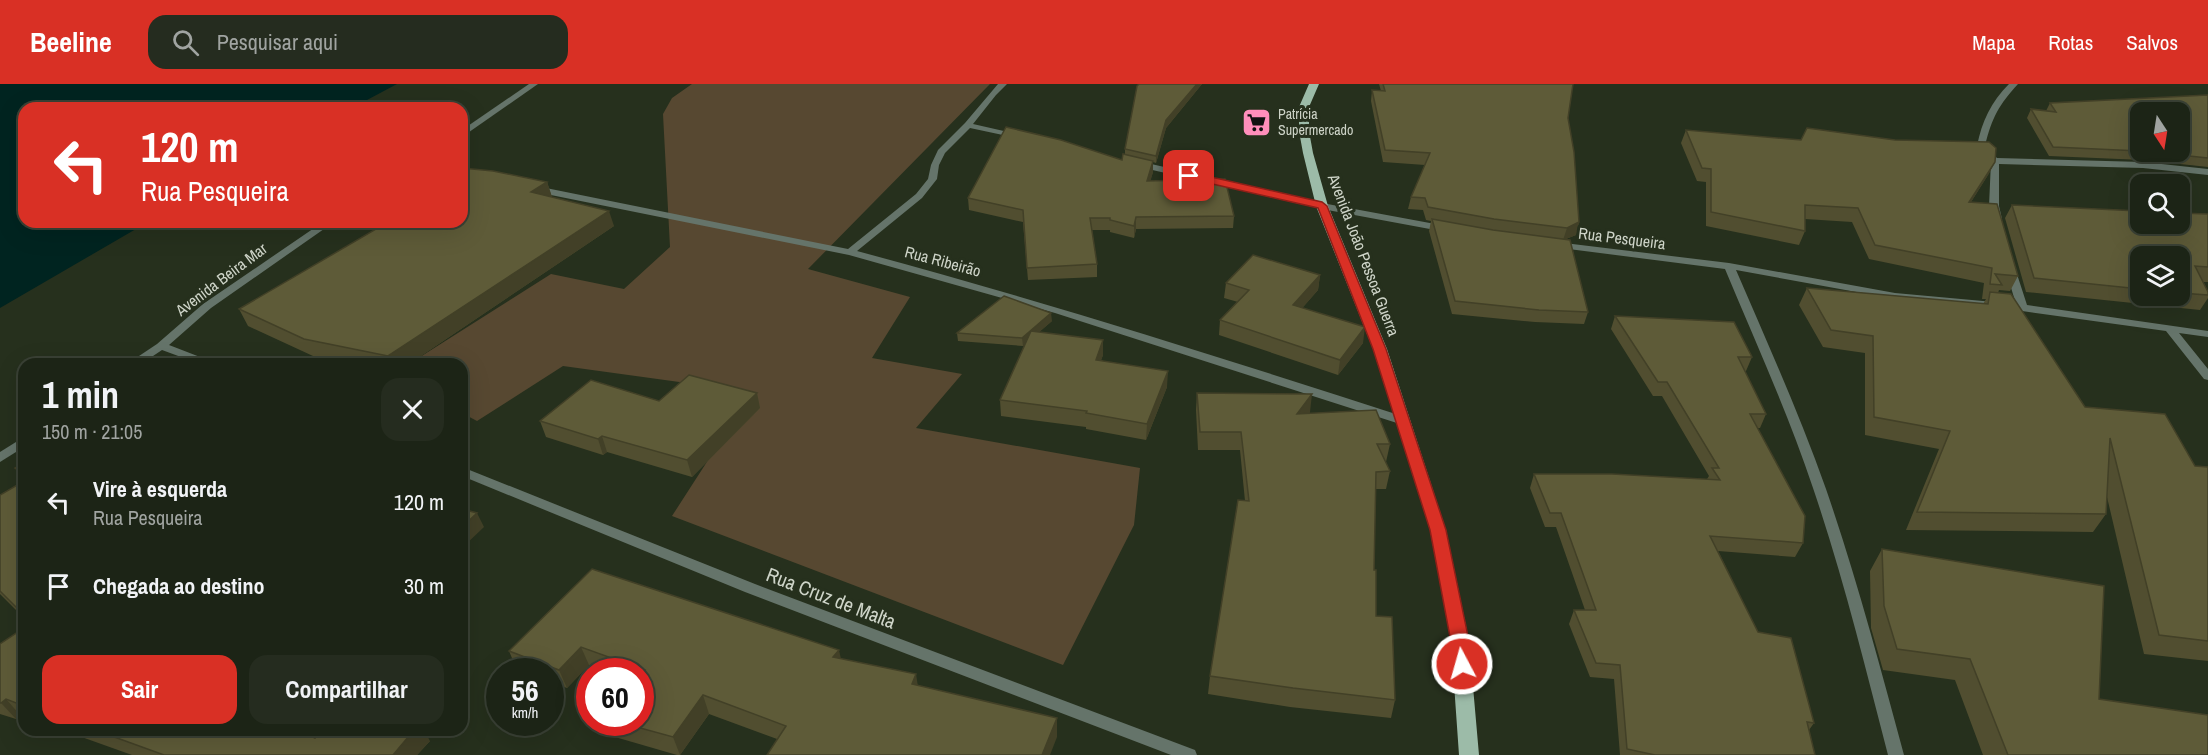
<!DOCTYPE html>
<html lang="pt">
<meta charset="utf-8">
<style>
:root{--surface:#1c2416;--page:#252c1f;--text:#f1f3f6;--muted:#a0a4a1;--line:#3a4135;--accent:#d93025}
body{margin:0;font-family:"Archivo Narrow",sans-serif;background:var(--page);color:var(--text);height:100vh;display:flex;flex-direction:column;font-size:22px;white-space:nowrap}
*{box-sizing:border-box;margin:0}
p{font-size:20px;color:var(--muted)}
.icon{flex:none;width:33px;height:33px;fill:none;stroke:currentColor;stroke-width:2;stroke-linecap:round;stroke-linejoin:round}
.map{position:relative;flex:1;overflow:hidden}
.details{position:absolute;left:18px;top:274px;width:450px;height:378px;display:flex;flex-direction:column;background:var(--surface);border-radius:18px;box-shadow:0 6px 24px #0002,0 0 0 2px var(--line)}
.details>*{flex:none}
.hud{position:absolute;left:18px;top:18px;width:450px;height:126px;border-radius:18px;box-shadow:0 6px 24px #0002,0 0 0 2px var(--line);background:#d93025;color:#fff;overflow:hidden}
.needle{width:39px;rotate:168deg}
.tools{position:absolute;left:2130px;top:18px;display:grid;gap:12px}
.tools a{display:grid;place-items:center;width:60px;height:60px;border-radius:12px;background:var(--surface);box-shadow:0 6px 24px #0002,0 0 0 2px var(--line);font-size:30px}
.speed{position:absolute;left:486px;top:574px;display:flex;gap:12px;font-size:30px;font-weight:700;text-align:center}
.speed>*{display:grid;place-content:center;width:78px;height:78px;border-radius:50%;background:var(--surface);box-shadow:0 6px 24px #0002,0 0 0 2px var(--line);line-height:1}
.speed small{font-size:15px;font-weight:400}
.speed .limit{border:9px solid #d22;background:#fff;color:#111}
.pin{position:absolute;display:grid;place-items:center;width:51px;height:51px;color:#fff;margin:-26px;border-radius:12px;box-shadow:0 3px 9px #0006}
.me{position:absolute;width:66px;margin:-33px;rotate:354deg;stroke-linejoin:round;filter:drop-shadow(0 0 4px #0008)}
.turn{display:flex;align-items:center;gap:21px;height:126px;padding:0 24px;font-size:27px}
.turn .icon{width:78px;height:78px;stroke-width:2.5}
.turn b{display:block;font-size:42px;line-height:51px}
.round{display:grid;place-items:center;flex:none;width:63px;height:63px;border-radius:18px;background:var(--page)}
.head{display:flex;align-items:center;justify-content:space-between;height:102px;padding:0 24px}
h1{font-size:36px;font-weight:800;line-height:45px}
.primary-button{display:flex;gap:12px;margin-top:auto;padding:12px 24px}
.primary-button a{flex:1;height:69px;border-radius:18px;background:var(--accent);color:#fff;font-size:24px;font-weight:800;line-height:69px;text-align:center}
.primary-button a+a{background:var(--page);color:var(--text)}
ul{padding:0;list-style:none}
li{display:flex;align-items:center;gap:18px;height:84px;padding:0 24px}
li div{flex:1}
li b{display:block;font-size:22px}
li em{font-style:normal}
header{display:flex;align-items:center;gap:36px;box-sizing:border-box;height:84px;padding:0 30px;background:var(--accent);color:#fff}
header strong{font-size:28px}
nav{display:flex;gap:33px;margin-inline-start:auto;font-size:21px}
.search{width:420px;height:54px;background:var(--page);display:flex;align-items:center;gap:15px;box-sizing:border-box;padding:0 21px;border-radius:18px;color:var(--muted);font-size:22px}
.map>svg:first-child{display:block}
</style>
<header>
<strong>Beeline</strong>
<div class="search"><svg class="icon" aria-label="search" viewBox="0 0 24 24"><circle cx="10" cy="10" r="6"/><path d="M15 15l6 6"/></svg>Pesquisar aqui</div>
<nav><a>Mapa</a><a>Rotas</a><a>Salvos</a></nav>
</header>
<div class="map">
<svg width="2208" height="671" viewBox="0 0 2208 671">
<rect width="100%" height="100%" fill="#26301d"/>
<!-- green -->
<path fill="#574831" d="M692,0H990L808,185L910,213L872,274L962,290L916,344L1140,384L1134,441L1063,581L672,432L752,308L563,282L477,337L462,329V280H409L551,190L624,205L670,163L663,30L672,14Z"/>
<!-- water -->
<path fill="#002420" d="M0,0H397L352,24H24V138H148L0,224Z"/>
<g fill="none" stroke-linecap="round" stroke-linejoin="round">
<!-- street -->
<g fill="#65746a" fill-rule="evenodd">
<path d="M529,0H538L462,53V46Z"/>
<path d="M998,0H1007L996,11L973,40L1021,51V55L970,44L945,69L939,81L937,95L922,114L857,167C1043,217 1226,275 1408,334L1410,337L1408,340H1400L1055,229L849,171L536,108L531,105L536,102L848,165L916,110L928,95L931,81L938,66L965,39Z"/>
<path d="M2009,0H2018C1999,21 1992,33 1985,62L1997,74L2143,78L2208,85V91L2143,84L1999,80V122L2002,135L2000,137H1994L1989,122L1991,77L1977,62C1982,37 1991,18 2009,0Z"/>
<path d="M1138,77L1322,119L1446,142L1451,145L1446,148L1322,125L1135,82V78Z"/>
<path d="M323,138H334L211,224L169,261L213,278L214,280H200L162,266L141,280H129L130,278L157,260L203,220Z"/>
<path d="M1556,158L1729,179L1895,209L2016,220L2005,184L2010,181L2015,184L2027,221L2208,247V253L2179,249L2208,285V296L2204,295L2166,247L2022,227L1895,215L1736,186C1767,258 1800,331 1826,405C1856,492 1880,582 1904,671H1888C1865,582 1843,492 1813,404C1788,329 1755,257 1725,185L1553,163V159Z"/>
<path d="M24,353V363L0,378V368Z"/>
<path d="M462,383L755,500L1195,666L1197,671H1171L745,508L462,392Z"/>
</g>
<!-- primary -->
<path fill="#9cbba8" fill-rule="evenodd" d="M1309,0H1319L1309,23V47L1313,69L1328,122L1387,265L1446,446L1469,557L1479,671H1459L1451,557L1430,446L1373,265L1316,122L1303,69L1299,47V23Z"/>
</g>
<!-- wall -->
<g fill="#514e30" fill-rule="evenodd">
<path d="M1139,0H1202L1166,44L1156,79L1153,78V88L1150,97L1234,132L1233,144L1136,145L1134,154L1110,148V146H1092L1097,180V193L1028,196L1023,138L969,126L968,114L1122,76L1125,70V65Z"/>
<path d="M1379,0H1573L1568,34L1579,138L1576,151L1566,155L1588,228L1584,240L1535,238L1452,230L1429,147L1431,137L1426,136L1423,126L1408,125L1411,113L1425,81L1383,78L1371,17L1372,6L1381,7Z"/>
<path d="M2208,11V83L2143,76L2049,72L2027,34L2031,25L2046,27L2050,19ZM2140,28L2180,68H2140Z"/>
<path d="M1686,46L1995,78L1988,91L1971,118L2018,192L2010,207L1999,206L1998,209L2085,323L2195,382L2208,383V577L2144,570L2107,413L2106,430L2093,448L1906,446L1939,365L1865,351V269L1823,263L1799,221L1807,204L1983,220L1986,215H1982L1984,199L1869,175L1852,138L1805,135V147L1799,161L1706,142V98L1697,97L1681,59Z"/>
<path d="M547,98L552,113L614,142L409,280H352L313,272L248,242L239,225L379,144L377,140Z"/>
<path d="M2012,121L2208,130V198H2203L2208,208V214L2200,226L2026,208L2005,134ZM2140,172H2180V212H2140Z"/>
<path d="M1320,191L1318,206L1302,224L1363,259L1338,291L1219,251L1220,236L1238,218L1224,214L1226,199Z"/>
<path d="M1615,232L1752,273L1746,287H1745L1766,330L1760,344H1757L1803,459L1795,473L1718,467L1758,548L1814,639L1809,646L1815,671H1620L1614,595L1590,593L1569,540L1574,526H1585L1556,443H1545L1530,404L1534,390L1707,395L1709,392L1662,312H1653L1611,245Z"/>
<path d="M1052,237L1039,248L1103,271L1101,276L1167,303L1146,356L1086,345V343L1001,332L1000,316L1025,260L1023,262L958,257L957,249Z"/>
<path d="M757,309L760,324L692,393L607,368L603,371L546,353L540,337L659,317Z"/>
<path d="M1197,309L1310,328L1308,330L1390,360L1386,378L1390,387L1386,405H1375L1374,486L1376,532L1395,616L1391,634L1290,623L1208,610L1210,592L1245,417L1240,366H1198L1196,326Z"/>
<path d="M24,379V396L15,384Z"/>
<path d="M24,397V534L0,510V411Z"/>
<path d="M1882,465L2099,615L2208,671H1983L1955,596L1883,586L1871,544L1870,487Z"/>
<path d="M592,485L841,575L918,601L1057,653L777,655L709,630L680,671H677L615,653L609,639H640V588H607L589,581L567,604L550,598V588H524L517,586L509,567Z"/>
<path d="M24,544V633L21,632L16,635L0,630V560Z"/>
<path d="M62,646H298L315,654L430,657L417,671H132Z"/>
</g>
<!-- shaded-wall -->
<g fill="#424027">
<path d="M1197,0H1202L1166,44L1156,79V72L1166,36Z"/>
<path d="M1153,77V88L1147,109V97Z"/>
<path d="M1995,78L1988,91L1962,132L1969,118Z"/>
<path d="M547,98L552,113L531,108Z"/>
<path d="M609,127L614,142L409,280H391L388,272Z"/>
<path d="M1136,133V145L1134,154V142Z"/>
<path d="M1579,138L1576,151L1563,156L1567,144Z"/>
<path d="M1320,191L1318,206L1292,236L1293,221Z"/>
<path d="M1051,229L1052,237L1023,262L1022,254Z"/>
<path d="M1365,243L1363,259L1338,291L1340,276Z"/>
<path d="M1103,256V271L1096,291V276Z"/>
<path d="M1168,287L1167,303L1146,356L1147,340Z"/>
<path d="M757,309L760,324L692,393L687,376Z"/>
<path d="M1312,310L1310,328L1295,348L1297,330Z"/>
<path d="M602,352L607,368L603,371L598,355Z"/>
<path d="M477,429L484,443L462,464V443Z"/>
<path d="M581,563L589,581L567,604L559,586Z"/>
<path d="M839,566L843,584L833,573Z"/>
<path d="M916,590L919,609L912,600Z"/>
<path d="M703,611L709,630L680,671L673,653Z"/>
<path d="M6,615L21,632L16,635L1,619Z"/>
<path d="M1057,634V653L1050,671H1042Z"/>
<path d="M414,646H424L430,657L417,671H393Z"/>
</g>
<!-- building -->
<g fill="#5e5b38" stroke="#424027" stroke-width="1.5">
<path d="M1139,0H1197L1166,36L1156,72L1125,65L1137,2Z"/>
<path d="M1383,0H1573L1568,34L1574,68L1579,138L1567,144L1494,135L1428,123L1425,114L1411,113L1430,69L1385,66L1372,6L1385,7Z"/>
<path d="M2208,11V74L2151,68H2180V28H2140V67L2053,63L2031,25L2056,28L2050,19Z"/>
<path d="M1006,43L1061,56L1122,76L1123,70L1153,77L1147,97L1225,95L1234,132L1136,133L1134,142L1110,136V134H1090L1097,180L1027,184L1023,126L968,114Z"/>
<path d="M1807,44L1895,56L1989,58L1996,64L1995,78L1969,118L1997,120L2018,192L1995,190L2002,201L1990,200L1992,184L1875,161L1858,124L1805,121V147L1711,128V85L1702,84L1686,46L1801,56Z"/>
<path d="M462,84L493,87L547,98L531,108L609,127L388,272L304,255L239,225L383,141L377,140L379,138H462Z"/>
<path d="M2012,121L2140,127V140H2180V129L2208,130V183L2195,182L2208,208V211L2180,209V172H2140V205L2034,194Z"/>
<path d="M1432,135L1493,146L1570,156L1588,228L1539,226L1455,217Z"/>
<path d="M1253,171L1320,191L1293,221L1365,243L1340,276L1220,236L1249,206L1226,199Z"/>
<path d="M1807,204L1988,220L1990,208L2011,210L2085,323L2165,330L2195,382L2208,383V557L2159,551L2110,354L2106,430L1917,428L1950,347L1874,333L1873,252L1831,246Z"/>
<path d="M1004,212L1051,229L1022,254L957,249Z"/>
<path d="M1615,232L1734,238L1752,273H1738L1766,330H1750L1805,432L1803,459L1710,452L1758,548L1791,554L1814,639L1807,638L1815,671H1655L1627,665L1620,581L1596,579L1574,526H1596L1561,429H1550L1534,390H1612L1720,396L1712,384H1719L1667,298H1658Z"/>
<path d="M1031,247L1103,256L1096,276L1168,287L1147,340L1086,329L1087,327L1000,316Z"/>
<path d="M689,291L757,309L687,376L602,352L598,355L540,337L591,296L659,317Z"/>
<path d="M1197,309L1312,310L1297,330L1376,326L1390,360H1377L1390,387L1376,388L1374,486H1376V532L1392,533L1395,616L1293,604L1210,592L1238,416L1249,417L1241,348H1200Z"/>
<path d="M24,379V390L15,384Z"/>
<path d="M24,397V531L0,507V411Z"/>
<path d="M462,425L477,429L462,443Z"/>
<path d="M1882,465L2104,502L2099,615L2208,631V671H2008L1970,575L1897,565L1884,522Z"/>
<path d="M592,485L839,566L833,573L916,590L912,600L1057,634L1042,671H767L786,642L703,611L673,653L622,639H640V592L645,586L581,563L559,586L509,567Z"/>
<path d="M24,544V622L6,615L1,619H0V560Z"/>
<path d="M95,646H298L315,654L322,646H414L393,671H164Z"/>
</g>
<!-- route -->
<path fill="#d93025" stroke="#8d1f18" stroke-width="1.5" d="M1189,88L1322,118L1327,122L1386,265L1446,446L1469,557L1470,580L1468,585L1462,587L1456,585L1430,446L1373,265L1318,124L1186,94L1184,92Z"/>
<!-- icons -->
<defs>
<symbol id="supermarket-square" viewBox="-11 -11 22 22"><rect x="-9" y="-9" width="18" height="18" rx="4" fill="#ff8ebb" stroke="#26301d"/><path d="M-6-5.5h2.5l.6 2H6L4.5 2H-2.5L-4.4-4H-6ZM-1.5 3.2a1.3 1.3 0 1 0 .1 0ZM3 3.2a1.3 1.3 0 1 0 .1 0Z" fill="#111"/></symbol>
</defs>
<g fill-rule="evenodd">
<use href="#supermarket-square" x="1240" y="22" width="33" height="33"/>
</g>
<g text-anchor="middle" stroke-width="6" stroke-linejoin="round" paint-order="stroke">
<!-- far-poi labels -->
<g font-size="14" fill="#ced4c8" stroke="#26301d" text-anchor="start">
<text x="1278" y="35">Patrícia<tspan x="1278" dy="16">Supermercado</tspan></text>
</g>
<!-- street labels -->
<g font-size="16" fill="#ced4c8" stroke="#26301d">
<text transform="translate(1622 154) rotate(7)" y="6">Rua Pesqueira</text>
<text transform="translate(1364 171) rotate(69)" y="6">Avenida João Pessoa Guerra</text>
<text transform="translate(943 177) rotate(15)" y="6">Rua Ribeirão</text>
<text transform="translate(221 195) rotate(-37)" y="6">Avenida Beira Mar</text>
</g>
<!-- near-street labels -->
<g font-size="20" fill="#ced4c8" stroke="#26301d">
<text transform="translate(831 514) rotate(21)" y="7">Rua Cruz de Malta</text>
</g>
</g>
</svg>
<div class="tools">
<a><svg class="needle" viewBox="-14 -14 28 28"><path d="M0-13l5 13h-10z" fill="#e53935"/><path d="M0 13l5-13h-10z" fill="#a0a4a1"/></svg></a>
<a><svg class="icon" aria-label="search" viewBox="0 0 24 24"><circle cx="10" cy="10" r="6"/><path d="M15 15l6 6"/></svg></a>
<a><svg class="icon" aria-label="layers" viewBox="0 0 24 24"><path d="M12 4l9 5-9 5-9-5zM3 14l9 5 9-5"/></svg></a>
</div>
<div class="speed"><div>56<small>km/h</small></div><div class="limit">60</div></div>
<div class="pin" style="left:1189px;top:92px;background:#d93025"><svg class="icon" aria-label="arrive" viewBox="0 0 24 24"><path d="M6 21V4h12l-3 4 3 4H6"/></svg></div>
<svg class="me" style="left:1462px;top:580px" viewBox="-20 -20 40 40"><circle r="17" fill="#d93025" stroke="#fff" stroke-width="3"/><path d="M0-11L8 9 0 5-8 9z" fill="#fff"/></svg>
<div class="hud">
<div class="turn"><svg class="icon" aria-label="left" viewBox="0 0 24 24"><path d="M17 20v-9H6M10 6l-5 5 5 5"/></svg><div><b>120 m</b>Rua Pesqueira</div></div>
</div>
<section class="details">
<div class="head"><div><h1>1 min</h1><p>150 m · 21:05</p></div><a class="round"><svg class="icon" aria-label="close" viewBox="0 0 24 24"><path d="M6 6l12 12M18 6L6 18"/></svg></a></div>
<ul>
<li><svg class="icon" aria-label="left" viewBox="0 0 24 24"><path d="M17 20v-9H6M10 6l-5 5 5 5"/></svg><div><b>Vire à esquerda</b><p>Rua Pesqueira</p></div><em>120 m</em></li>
<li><svg class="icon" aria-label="arrive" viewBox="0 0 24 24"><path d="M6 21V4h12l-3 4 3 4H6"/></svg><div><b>Chegada ao destino</b></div><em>30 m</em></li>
</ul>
<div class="primary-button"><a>Sair</a><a>Compartilhar</a></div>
</section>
</div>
